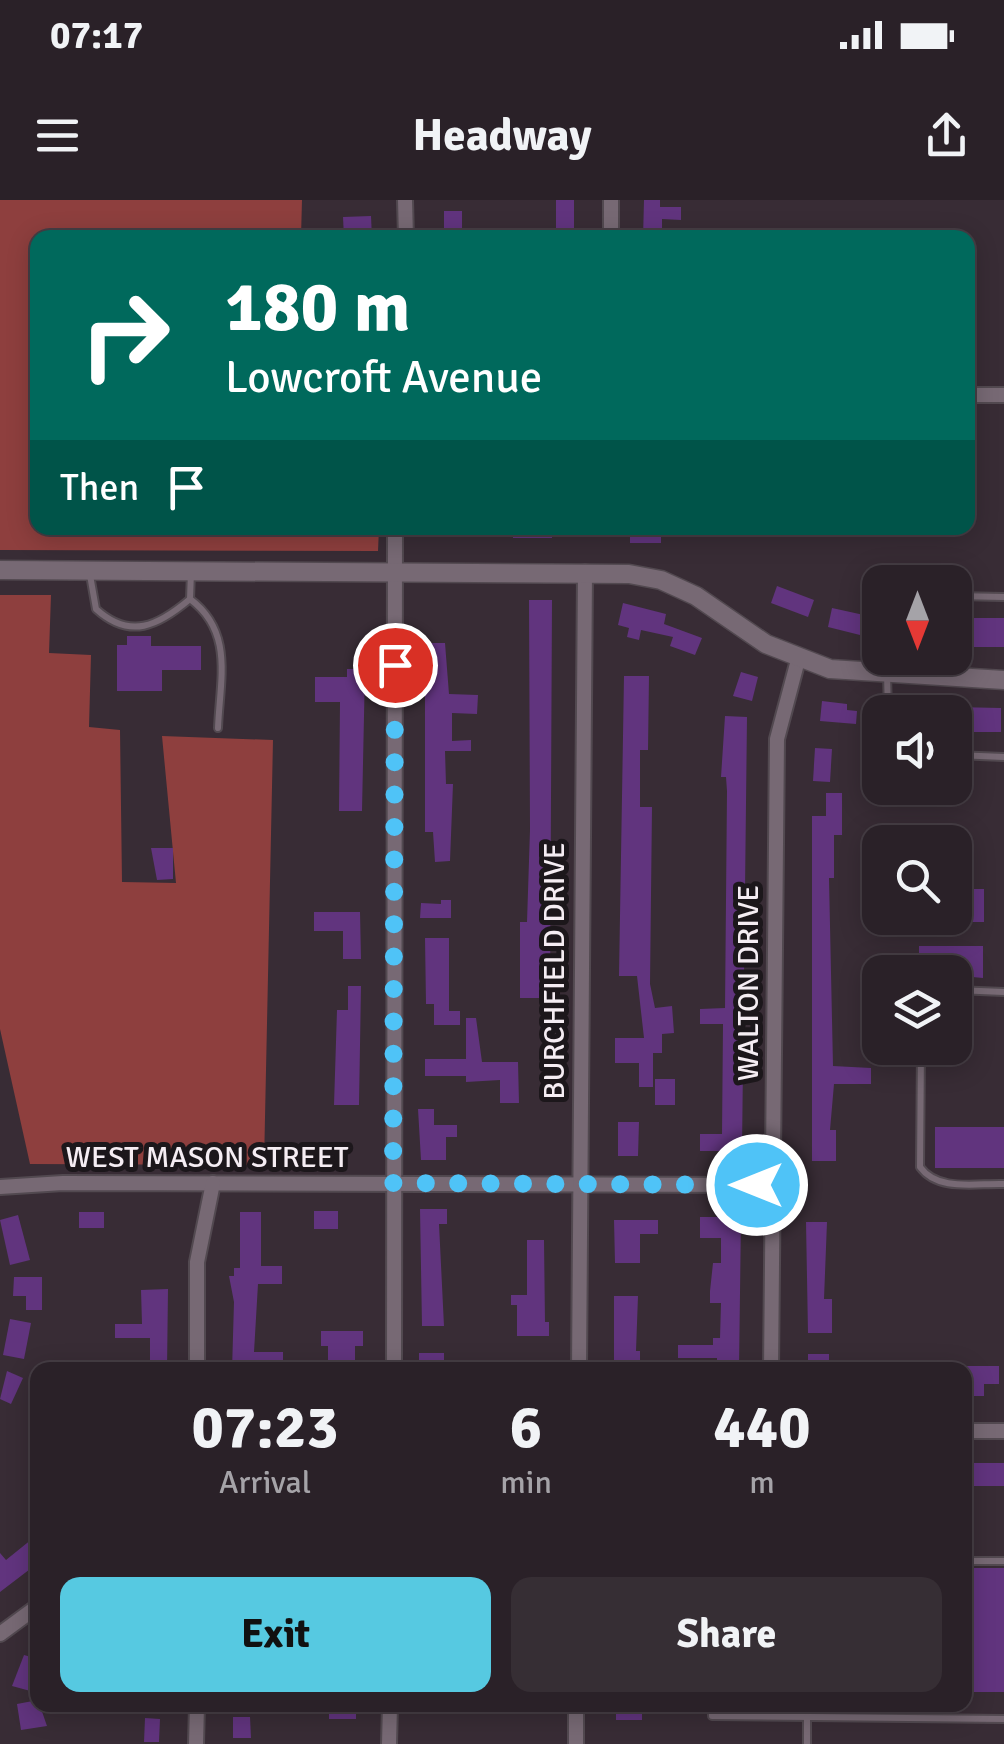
<!DOCTYPE html>
<style>
:root{--surface:#2a2128;--page:#362e34;--text:#f1f3f6;--muted:#a5a3a8;--line:#463e45;--accent:#56c9e1}
body{margin:0;font-family:Signika,sans-serif;background:var(--page);color:var(--text);height:100vh;display:flex;flex-direction:column;font-size:38px;white-space:nowrap}
*{box-sizing:border-box;margin:0}
p{font-size:32px;color:var(--muted)}
.icon{flex:none;width:55px;height:55px;fill:none;stroke:currentColor;stroke-width:2;stroke-linecap:round;stroke-linejoin:round}
.map{position:relative;flex:1;overflow:hidden}
.panel{position:absolute;left:30px;top:1162px;width:942px;height:350px;display:flex;flex-direction:column;background:var(--surface);border-radius:20px;box-shadow:0 5px 25px #0003,0 0 0 2px var(--line)}
.panel>*{flex:none}
.top-card{position:absolute;left:30px;top:30px;width:945px;height:305px;border-radius:20px;box-shadow:0 5px 25px #0003,0 0 0 2px var(--line);background:#00695c;color:#fff;overflow:hidden}
.needle{width:65px;rotate:180deg}
.tools{position:absolute;left:862px;top:365px;display:grid;gap:20px}
.tools a{display:grid;place-items:center;width:110px;height:110px;border-radius:20px;background:var(--surface);box-shadow:0 5px 25px #0003,0 0 0 2px var(--line);font-size:50px}
.pin{position:absolute;display:grid;place-items:center;width:85px;height:85px;color:#fff;margin:-42px;border:5px solid #fff;border-radius:50%;box-shadow:0 2px 10px #0007}
.me{position:absolute;width:110px;margin:-55px;rotate:270deg;stroke-linejoin:round;filter:drop-shadow(0 0 8px #0008)}
.turn{display:flex;align-items:center;gap:35px;height:210px;padding:0 30px;font-size:45px}
.turn .icon{width:130px;height:130px;stroke-width:2.5}
.turn b{display:block;font-size:70px;line-height:85px}
.then{display:flex;align-items:center;height:95px;padding:0 30px;background:#0003;gap:20px;font-size:38px}
.eta{display:flex;justify-content:space-evenly;align-items:center;height:170px;text-align:center}
.eta b{font-size:60px;font-weight:700;line-height:70px}
.button{display:flex;gap:20px;margin-top:auto;padding:20px 30px}
.button a{flex:1;height:115px;border-radius:20px;background:var(--accent);color:#111;font-size:40px;font-weight:700;line-height:115px;text-align:center}
.button a+a{background:var(--page);color:var(--text)}
.status{display:flex;justify-content:space-between;align-items:center;height:70px;padding:0 50px;background:var(--surface);direction:ltr}
.status svg{height:28px;fill:currentColor}
header{display:flex;justify-content:space-between;align-items:center;height:130px;padding:0 30px;background:var(--surface);font-size:45px;font-weight:700}
.map>svg:first-child{display:block}
</style>
<div class="status"><b>07:17</b><svg viewBox="0 0 49 12"><path d="M0 12V9h3v3zM5 12V6h3v6zM10 12V3h3v9zM15 12V0h3v12zM26 1h20v11H26zM47 4h2v5h-2z"/></svg></div>
<header><svg class="icon" aria-label="menu" viewBox="0 0 24 24"><path d="M4 6h16M4 12h16M4 18h16"/></svg>Headway<svg class="icon" aria-label="share" viewBox="0 0 24 24"><path d="M12 15V3M7 8l5-5 5 5M5 13v7h14v-7"/></svg></header>
<div class="map">
<svg width="1004" height="1544" viewBox="0 0 1004 1544">
<rect width="100%" height="100%" fill="#382c35"/>
<!-- green -->
<g fill="#8e3f3e">
<path d="M0,0H302L301,37L38,38V328H379L378,351L0,350Z"/>
<path d="M0,395H51L49,453L91,455L89,527L120,530L122,682L176,683L162,536L273,540L264,965L30,964L0,829Z"/>
</g>
<!-- building -->
<g fill="#61347e">
<rect x="556" y="0" width="18" height="38"/>
<path d="M644,0H660V7H681V20L662,19V38H643Z"/>
<rect x="444" y="11" width="18" height="21"/>
<path d="M371,16L372,38H344L343,17Z"/>
<rect x="513" y="328" width="39" height="10"/>
<path d="M630,328L661,329V343H630Z"/>
<path d="M777,386L814,400L808,417L771,403Z"/>
<path d="M529,400H552L550,798H520V722H527L530,630Z"/>
<path d="M623,403L666,414L664,424L702,438L695,455L670,446L673,437L641,430L639,440L627,437L629,428L618,425Z"/>
<path d="M832,408L873,417L868,437L828,427Z"/>
<rect x="974" y="418" width="30" height="29"/>
<path d="M127,436H151V446H201V470H162V491H117V445H127Z"/>
<path d="M425,443H445L449,494L478,495L477,514L452,513V541L471,540V551H445L446,584H453L450,661L435,662L433,632H425Z"/>
<path d="M347,469H365L362,611H339L340,502H315V477H347Z"/>
<path d="M741,472L758,477L752,501L733,496Z"/>
<path d="M624,476H649L648,550H640V607H652L650,784L655,808L672,806L674,833L662,834V853H653V887H639V863H615V838H644L637,776H619Z"/>
<path d="M822,501L847,504V510L857,511L856,524L820,521Z"/>
<path d="M955,507L1001,508V532H955Z"/>
<path d="M725,516L747,517L742,951H700V934H722L723,824H700V809L725,808L727,591L726,577H721Z"/>
<path d="M815,548L832,549L830,582L813,581Z"/>
<path d="M826,593H842V635H834V678H829L833,866L871,868V884H834L830,930H836V961H812V616H826Z"/>
<path d="M151,648H173V679L157,680Z"/>
<rect x="955" y="689" width="29" height="33"/>
<path d="M441,700H451V718H420L421,703L441,704Z"/>
<path d="M314,712H360L361,759H343V731H314Z"/>
<path d="M425,738H449V811H460V825H434V804H426Z"/>
<path d="M919,746H983V778L919,772Z"/>
<path d="M348,786H361L359,905H334L337,810H348Z"/>
<path d="M466,818H476L482,862H518L519,903H500V880L466,882V876H425V859H466Z"/>
<rect x="655" y="879" width="20" height="26"/>
<path d="M418,909H434V925H457V937H446V960H421Z"/>
<path d="M618,922H639L638,956H618Z"/>
<rect x="935" y="927" width="69" height="41"/>
<path d="M420,1009H447V1024H439L444,1126H422Z"/>
<rect x="314" y="1011" width="24" height="18"/>
<rect x="79" y="1012" width="25" height="16"/>
<path d="M240,1012H261V1066H282V1084H258L254,1152H283V1166L232,1170L234,1102L229,1076H234V1068H240Z"/>
<path d="M18,1015L30,1060L10,1065L0,1020Z"/>
<path d="M700,1017H741L739,1170H717V1158H678V1145H713V1138H720L721,1103H710V1091L713,1063H721V1038H700Z"/>
<path d="M614,1020H658V1034H640V1063H615Z"/>
<path d="M806,1022H827L824,1099H832V1133H808Z"/>
<path d="M527,1040H544L545,1122H549V1136H517V1105H511V1095H527Z"/>
<path d="M14,1077H42V1110H26V1096H13Z"/>
<path d="M168,1089L167,1170H150V1138H115V1124H142L141,1090Z"/>
<path d="M614,1096H638L636,1151H640V1167H614Z"/>
<path d="M10,1119L31,1123L24,1159L3,1155Z"/>
<path d="M321,1131H363V1146H355V1170H328V1146H321Z"/>
<rect x="419" y="1153" width="25" height="17"/>
<rect x="808" y="1154" width="21" height="16"/>
<path d="M967,1166H999V1184H984V1196H967Z"/>
<path d="M7,1171L23,1178L11,1204L0,1199Z"/>
<rect x="965" y="1263" width="39" height="23"/>
<path d="M32,1339L38,1346V1363L0,1392V1353L6,1360Z"/>
<rect x="965" y="1368" width="39" height="124"/>
<path d="M24,1455L38,1459L34,1492L12,1486Z"/>
<path d="M38,1500L47,1526L21,1530L17,1504Z"/>
<rect x="329" y="1505" width="27" height="14"/>
<rect x="616" y="1505" width="26" height="15"/>
<path d="M233,1517H250L251,1538H233Z"/>
<path d="M145,1518L160,1519L159,1542H144Z"/>
</g>
<g fill="none" stroke-linecap="round" stroke-linejoin="round">
<defs>
<g id="service">
<path d="M191,372L190,399C234,432 220,479 218,528"/>
<path d="M90,375L96,409C130,440 158,426 190,399"/>
<path d="M955,396L1004,397"/>
<path d="M887,474L888,512"/>
<path d="M960,475L961,396"/>
<path d="M955,555L1004,557"/>
<path d="M955,790L1004,792"/>
<path d="M921,848L920,967C938,992 976,983 1004,984"/>
<path d="M965,1361H1004"/>
<path d="M712,1505V1516L1004,1519"/>
<path d="M807,1544V1517"/>
</g>
<g id="minor">
<path d="M405,0L406,38"/>
<path d="M611,38V0"/>
<path d="M968,195H1004"/>
<path d="M0,987L63,983L774,985"/>
<path d="M197,1170V1062L213,983"/>
<path d="M394,1170L395,328"/>
<path d="M579,1170L585,372"/>
<path d="M771,1170L777,539L798,460"/>
<path d="M965,1231H1004"/>
<path d="M0,1434L38,1406"/>
<path d="M196,1544L197,1505"/>
<path d="M389,1544L390,1505"/>
<path d="M576,1544V1505"/>
</g>
<path id="tertiary" d="M0,370L629,374L661,380L696,396L766,444L830,469L1004,480"/>
</defs>
<!-- service casing -->
<use href="#service" stroke="#524950" stroke-width="10"/>
<!-- minor casing -->
<use href="#minor" stroke="#524950" stroke-width="18"/>
<!-- tertiary casing -->
<use href="#tertiary" stroke="#524950" stroke-width="21"/>
<!-- service -->
<use href="#service" stroke="#776974" stroke-width="6"/>
<!-- minor -->
<use href="#minor" stroke="#776974" stroke-width="14"/>
<!-- tertiary -->
<use href="#tertiary" stroke="#776974" stroke-width="18"/>
</g>
<g fill="none" stroke-linecap="round" stroke-linejoin="round">
<!-- route -->
<path stroke="#4fc3f7" stroke-width="18" stroke-dasharray="0 32.4" d="M395,465L393,983L757,985"/>
</g>
<g text-anchor="middle" stroke-width="10" stroke-linejoin="round" paint-order="stroke">
<!-- street labels -->
<g font-size="30" fill="#f5edf3" stroke="#1c171b">
<text transform="translate(554 771) rotate(-90)" y="10">BURCHFIELD DRIVE</text>
<text transform="translate(748 783) rotate(-90)" y="10">WALTON DRIVE</text>
<text x="207" y="967">WEST MASON STREET</text>
</g>
</g>
</svg>
<div class="tools">
<a><svg class="needle" viewBox="-14 -14 28 28"><path d="M0-13l5 13h-10z" fill="#e53935"/><path d="M0 13l5-13h-10z" fill="#a5a3a8"/></svg></a>
<a><svg class="icon" aria-label="sound" viewBox="0 0 24 24"><path d="M4 9h4l5-4v14l-5-4H4zM17 9q2 3 0 6"/></svg></a>
<a><svg class="icon" aria-label="search" viewBox="0 0 24 24"><circle cx="10" cy="10" r="6"/><path d="M15 15l6 6"/></svg></a>
<a><svg class="icon" aria-label="layers" viewBox="0 0 24 24"><path d="M12 4l9 5-9 5-9-5zM3 14l9 5 9-5"/></svg></a>
</div>
<div class="pin" style="left:395px;top:465px;background:#d93025"><svg class="icon" aria-label="arrive" viewBox="0 0 24 24"><path d="M6 21V4h12l-3 4 3 4H6"/></svg></div>
<svg class="me" style="left:757px;top:985px" viewBox="-20 -20 40 40"><circle r="17" fill="#4fc3f7" stroke="#fff" stroke-width="3"/><path d="M0-11L8 9 0 5-8 9z" fill="#fff"/></svg>
<div class="top-card">
<div class="turn"><svg class="icon" aria-label="right" viewBox="0 0 24 24"><path d="M7 20v-9h11M14 6l5 5-5 5"/></svg><div><b>180 m</b>Lowcroft Avenue</div></div>
<div class="then">Then<svg class="icon" aria-label="arrive" viewBox="0 0 24 24"><path d="M6 21V4h12l-3 4 3 4H6"/></svg></div>
</div>
<section class="panel">
<div class="eta">
<div><b>07:23</b><p>Arrival</p></div>
<div><b>6</b><p>min</p></div>
<div><b>440</b><p>m</p></div>
</div>
<div class="button"><a>Exit</a><a>Share</a></div>
</section>
</div>
